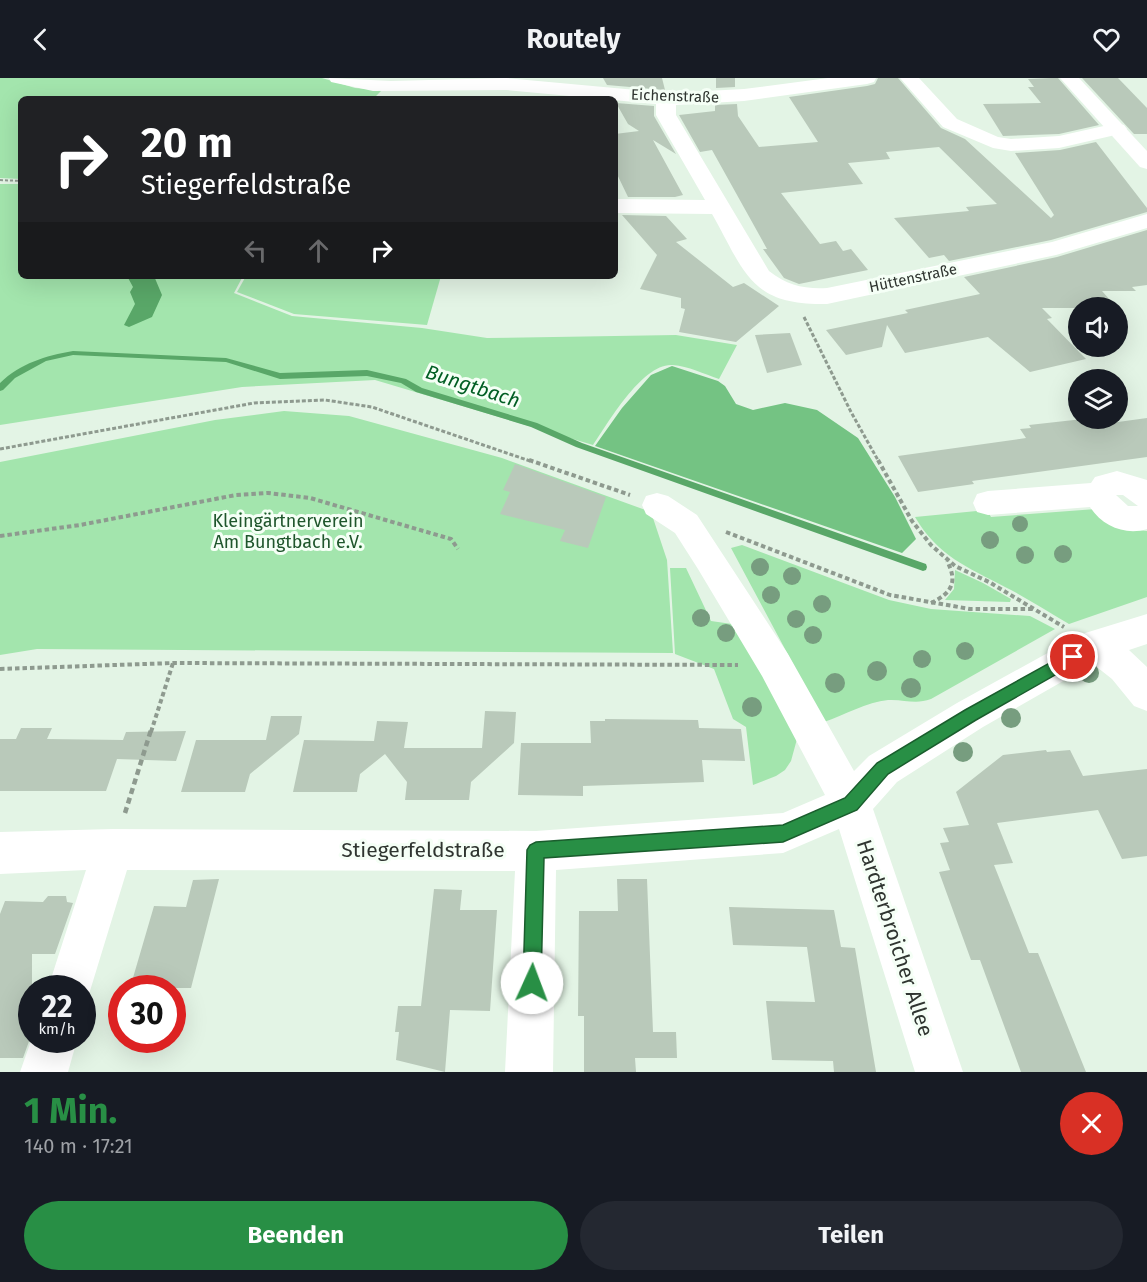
<!DOCTYPE html>
<html lang="de">
<meta charset="utf-8">
<style>
:root{--surface:#171b24;--page:#242831;--text:#f1f3f6;--muted:#9ea1a6;--accent:#288f45}
body{margin:0;font-family:"Fira Sans",sans-serif;background:var(--page);color:var(--text);height:100vh;display:flex;flex-direction:column;font-size:22px;white-space:nowrap}
*{box-sizing:border-box;margin:0}
p{font-size:20px;color:var(--muted)}
.icon{flex:none;width:33px;height:33px;fill:none;stroke:currentColor;stroke-width:2;stroke-linecap:round;stroke-linejoin:round}
.map{position:relative;height:994px;overflow:hidden}
.drawer{display:flex;flex-direction:column;background:var(--surface);flex:1}
.drawer>*{flex:none}
.banner{position:absolute;left:18px;top:18px;width:600px;height:183px;border-radius:9px;box-shadow:0 6px 24px #0002;background:#202124;color:#fff;overflow:hidden}
.buttons{position:absolute;left:1068px;top:219px;display:grid;gap:12px}
.buttons a{display:grid;place-items:center;width:60px;height:60px;border-radius:50%;background:var(--surface);box-shadow:0 6px 24px #0002;font-size:30px}
.speed{position:absolute;left:18px;top:897px;display:flex;gap:12px;font-size:30px;font-weight:700;text-align:center}
.speed>*{display:grid;place-content:center;width:78px;height:78px;border-radius:50%;background:var(--surface);box-shadow:0 6px 24px #0002;line-height:1}
.speed small{font-size:15px;font-weight:400}
.speed .limit{border:9px solid #d22;background:#fff;color:#111}
.pin{position:absolute;display:grid;place-items:center;width:51px;height:51px;color:#fff;margin:-26px;border:3px solid #fff;border-radius:50%;box-shadow:0 2px 6px #0007}
.me{position:absolute;width:66px;margin:-33px;rotate:2deg;stroke-linejoin:round;filter:drop-shadow(0 0 4px #0008)}
.turn{display:flex;align-items:center;gap:21px;height:126px;padding:0 24px;font-size:27px}
.turn .icon{width:78px;height:78px;stroke-width:2.5}
.turn b{display:block;font-size:42px;line-height:51px}
.lanes{display:flex;align-items:center;height:57px;padding:0 24px;background:#0003;justify-content:center;gap:30px;direction:ltr}
.lanes .off{opacity:.35}
.round{display:grid;place-items:center;flex:none;width:63px;height:63px;border-radius:32px;background:var(--page)}
.headline{display:flex;align-items:center;justify-content:space-between;height:102px;padding:0 24px}
h1{font-size:36px;font-weight:700;line-height:45px;color:var(--accent)}
.cta{display:flex;gap:12px;margin-top:auto;padding:12px 24px}
.cta a{flex:1;height:69px;border-radius:36px;background:var(--accent);color:#fff;font-size:24px;font-weight:700;line-height:69px;text-align:center}
.cta a+a{background:var(--page);color:var(--text)}
header{display:flex;justify-content:space-between;align-items:center;height:78px;padding:0 24px;background:var(--surface);font-size:27px;font-weight:700}
.map>svg:first-child{display:block}
</style>
<header><svg class="icon" aria-label="back" viewBox="0 0 24 24"><path d="M15 5l-7 7 7 7"/></svg>Routely<svg class="icon" aria-label="heart" viewBox="0 0 24 24"><path d="M12 20l-8-8c-3-5 5-10 8-4 3-6 11-1 8 4z"/></svg></header>
<div class="map">
<svg width="1147" height="994" viewBox="0 0 1147 994">
<rect width="100%" height="100%" fill="#e3f4e5"/>
<!-- green -->
<g fill="#a3e5ad">
<path d="M0,0H322L355,10L382,12L373,21H21V101L0,100Z"/>
<path d="M0,106H21V198H243L234,215L292,238L422,250L487,260L676,257L737,267L719,301C704,296 688,288 673,287C643,284 608,345 593,367L375,302L242,309L0,347Z"/>
<path d="M246,198H441L427,247L294,236L237,214Z"/>
<path d="M284,333L349,338L502,380L651,434L667,482L673,575L37,571L0,577V384L215,342Z"/>
<path d="M1096,431L1127,451L1147,453V519L1069,546C1048,534 1027,520 1005,509C967,489 938,478 915,439L987,432L991,439Z"/>
<path d="M742,467L889,522L931,531L1030,538L1055,551L931,621C915,627 904,621 888,622C867,624 844,637 824,644L731,470Z"/>
<path d="M670,490H686L711,543L732,546L786,632L797,661L791,683L785,692L776,698L753,707L746,649L733,641L714,591L675,576Z"/>
<path d="M955,492L983,505L1011,521L1010,524L945,522L954,511Z"/>
</g>
<!-- forest -->
<path fill="#74c383" d="M672,288L718,303L725,308L736,326L753,332L785,325L817,332L858,360L895,419L916,461L902,475L595,368L622,330L651,297Z"/>
<!-- water -->
<path fill="#59a768" d="M127,198H154L162,217L152,239L129,249L124,247L135,226L130,214L133,209Z"/>
<g fill="none" stroke-linecap="round" stroke-linejoin="round">
<!-- stream -->
<path fill="#59a768" fill-rule="evenodd" d="M73,273L226,280L280,295L367,292L406,301L422,310L537,345L582,365L926,486L927,489L926,492L923,493L576,369L531,349L416,314L401,305L367,298L280,301L226,284L73,277L46,283L15,300L3,312L0,313V305C21,285 45,278 73,273Z"/>
</g>
<!-- building -->
<g fill="#b9c9ba">
<path d="M603,0H662L665,12L607,7Z"/>
<path d="M716,0H735V9L716,10Z"/>
<path d="M878,0H898L941,50L965,61L1051,140L1054,137L1015,75L1060,72L1096,64L1147,130V134L1051,162L949,183L944,177L929,180L894,140L969,133L966,129L997,126L939,69L886,74L890,81L848,85L863,106L781,115L820,166L836,163L843,173L851,171L868,192L799,206L784,200L763,171H767L712,72L700,74L679,37L715,33V27L737,26L738,38L759,69L818,64L789,19L867,8L875,6Z"/>
<path d="M1051,0H1058L1099,47L1059,56L1003,58L983,26L1041,25L1028,9H1034L1028,1Z"/>
<path d="M1082,0H1118L1147,30V56H1134Z"/>
<path d="M616,25L654,28V38L676,76L653,62L683,117L675,119H628L615,92V56L639,53L628,46Z"/>
<path d="M622,137L666,138L687,161L676,164L733,209L744,205L779,228L736,264L679,254L685,231L681,230V220L640,211L657,177Z"/>
<path d="M1147,152V207L1132,209L1136,213H1102L1117,230H1042L1052,240L1047,241L1086,281L1030,294L988,259L905,275L887,247L882,269L846,277L826,252L908,235L905,232L980,216L964,199L1057,179Z"/>
<path d="M790,255L802,287L767,295L755,257Z"/>
<path d="M1092,340H1115L1118,344L1147,340V379L972,403L974,406L918,414L898,378L1026,360L1020,351L1031,350L1029,347Z"/>
<path d="M515,386L606,419L588,470L560,463L565,452L500,436L510,414L503,412Z"/>
<path d="M485,633L516,634L514,665L471,704L469,722H405L407,704L385,676L360,696L357,714H293L304,662L374,663L377,643L408,644L404,670H482Z"/>
<path d="M271,638H302L299,656L250,696L245,714H181L196,662H266Z"/>
<path d="M605,641L698,642L699,650L741,651L745,683L702,682L704,704L583,708V718L518,717L521,665H591L590,643H605Z"/>
<path d="M21,650H52L47,661L123,662L126,654L186,653L176,683L117,681L106,713H0V661H16Z"/>
<path d="M1046,672L1047,674L1070,672L1083,698L1147,691V778L1122,781L1098,732L997,745L1013,785L994,787L1029,875H1038L1086,994H1021L980,882H971L939,794L950,792L940,765L949,764L943,750L969,747L956,714L1003,677Z"/>
<path d="M219,801L191,910H130L154,828L186,829L193,802Z"/>
<path d="M617,801H647L653,954H676L677,980H635L636,994H584V938H578L579,833H618Z"/>
<path d="M434,811L462,812L460,832H497L490,933L450,932L445,994L396,982L399,954H395L398,928H421Z"/>
<path d="M48,818H66L67,824L73,825L55,876H32V955L23,980H0V836L5,823L43,824Z"/>
<path d="M729,829L834,832L841,869L855,870L876,994H834L833,983L772,982L766,923L815,924L807,869L733,867Z"/>
</g>
<g fill="none" stroke-linecap="round" stroke-linejoin="round">
<!-- path-far3 -->
<path stroke="#8e9a8f" stroke-width="2" stroke-dasharray="3 2" stroke-linecap="butt" d="M0,102L21,103"/>
<!-- path-far2 -->
<g stroke="#8e9a8f" stroke-width="3" stroke-dasharray="4 2" stroke-linecap="butt">
<path d="M804,239L851,334L879,384"/>
<path d="M0,371L254,325L325,322L372,329L533,384"/>
</g>
<!-- path-far1 -->
<g stroke="#8e9a8f" stroke-width="4" stroke-dasharray="4.5 3" stroke-linecap="butt">
<path d="M529,382L630,417"/>
<path d="M878,382L912,443L931,467L955,488L989,504L1064,549"/>
<path d="M726,454L890,517L970,531H1034"/>
<path d="M0,458L80,447L236,417L268,415L310,420L451,461L458,471"/>
<path d="M931,525C952,515 958,504 947,483"/>
<path d="M0,591L173,585L738,587"/>
<path d="M151,654L173,585"/>
</g>
<!-- path -->
<path stroke="#8e9a8f" stroke-width="4.5" stroke-dasharray="6 4" stroke-linecap="butt" d="M125,735L151,652"/>
<!-- minor -->
<g fill="#fff" fill-rule="evenodd">
<path d="M329,0L391,3L506,0L669,15L744,11L828,0H876L874,4L867,6L744,23L676,27V37L769,193C788,208 804,211 827,210L1052,164L1147,136V150L1056,177L827,226C750,228 745,194 712,136L615,135V121L705,122L656,37V26L506,12L373,13L331,4Z"/>
<path d="M900,0H919L957,41L998,59L1011,61L1059,58L1117,45L1124,47L1127,51L1124,55L1059,70L1011,73L993,70L943,49Z"/>
<path d="M1117,393L1147,402V451C1126,458 1102,448 1090,429L988,437L977,434L973,425L977,416L988,413L1091,405L1095,399ZM1116,417H1123L1138,428H1128Z"/>
<path d="M657,415L668,418L697,437L788,576L854,693L869,678L957,625L1082,556L1147,536V566L1129,572L1147,589V633L1134,628L1112,601L1093,586L983,649L897,704L873,731L963,994H915L839,751L783,775L556,792L553,994H505L515,793L127,792L86,926L82,927V910H48L86,792L0,796V754L113,751L536,753L783,735L825,717L762,598L698,491L675,455L646,436L642,427L646,418Z"/>
<path d="M32,960L77,962L68,994H20Z"/>
</g>
<!-- major -->
<path fill="#fff" fill-rule="evenodd" d="M1060,0H1079L1147,73V91L1140,89Z"/>
</g>
<!-- trees -->
<g fill="#779d7f">
<circle cx="1020" cy="446" r="8"/>
<circle cx="990" cy="462" r="9"/>
<circle cx="1063" cy="476" r="9"/>
<circle cx="1025" cy="477" r="9"/>
<circle cx="760" cy="489" r="9"/>
<circle cx="792" cy="498" r="9"/>
<circle cx="771" cy="517" r="9"/>
<circle cx="822" cy="526" r="9"/>
<circle cx="701" cy="540" r="9"/>
<circle cx="796" cy="541" r="9"/>
<circle cx="726" cy="555" r="9"/>
<circle cx="813" cy="557" r="9"/>
<circle cx="965" cy="573" r="9"/>
<circle cx="922" cy="581" r="9"/>
<circle cx="877" cy="593" r="10"/>
<circle cx="1089" cy="595" r="10"/>
<circle cx="835" cy="605" r="10"/>
<circle cx="911" cy="610" r="10"/>
<circle cx="752" cy="629" r="10"/>
<circle cx="1011" cy="640" r="10"/>
<circle cx="963" cy="674" r="10"/>
</g>
<!-- route -->
<path fill="#288f45" stroke="#1a5d2d" stroke-width="1.5" d="M1073,572L1078,574L1081,579L1078,584L976,642L888,696L857,732L783,764L544,780L541,905L538,912L532,915L525,912L523,905L527,772L530,767L536,764L783,747L845,720L877,685L965,632Z"/>
<g text-anchor="middle" stroke-width="6" stroke-linejoin="round" paint-order="stroke">
<!-- far-street labels -->
<g font-size="15" fill="#2f3530" stroke="#f5fff6">
<text transform="translate(675 18) rotate(2)" y="5">Eichenstraße</text>
<text transform="translate(913 200) rotate(-12)" y="5">Hüttenstraße</text>
</g>
<!-- park labels -->
<g font-size="18" fill="#1f562c" stroke="#f5fff6">
<text x="288" y="449">Kleingärtnerverein<tspan x="288" dy="21">Am Bungtbach e.V.</tspan></text>
</g>
<!-- water labels -->
<g font-size="20" font-style="italic" fill="#005e23" stroke="#f5fff6">
<text transform="translate(473 308) rotate(18)" y="7">Bungtbach</text>
</g>
<!-- near-street labels -->
<g font-size="21" fill="#2f3530" stroke="#f5fff6">
<text x="423" y="779">Stiegerfeldstraße</text>
<text transform="translate(895 860) rotate(72)" y="7">Hardterbroicher Allee</text>
</g>
</g>
</svg>
<div class="buttons">
<a><svg class="icon" aria-label="sound" viewBox="0 0 24 24"><path d="M4 9h4l5-4v14l-5-4H4zM17 9q2 3 0 6"/></svg></a>
<a><svg class="icon" aria-label="layers" viewBox="0 0 24 24"><path d="M12 4l9 5-9 5-9-5zM3 14l9 5 9-5"/></svg></a>
</div>
<div class="speed"><div>22<small>km/h</small></div><div class="limit">30</div></div>
<div class="pin" style="left:1073px;top:579px;background:#d93025"><svg class="icon" aria-label="arrive" viewBox="0 0 24 24"><path d="M6 21V4h12l-3 4 3 4H6"/></svg></div>
<svg class="me" style="left:532px;top:905px" viewBox="-20 -20 40 40"><circle r="19" fill="#fff"/><path d="M0-13L10 11 0 6-10 11z" fill="#288f45"/></svg>
<div class="banner">
<div class="turn"><svg class="icon" aria-label="right" viewBox="0 0 24 24"><path d="M7 20v-9h11M14 6l5 5-5 5"/></svg><div><b>20 m</b>Stiegerfeldstraße</div></div>
<div class="lanes"><svg class="icon off" aria-label="left" viewBox="0 0 24 24"><path d="M17 20v-9H6M10 6l-5 5 5 5"/></svg><svg class="icon off" aria-label="ahead" viewBox="0 0 24 24"><path d="M12 20V5M6 11l6-6 6 6"/></svg><svg class="icon" aria-label="right" viewBox="0 0 24 24"><path d="M7 20v-9h11M14 6l5 5-5 5"/></svg></div>
</div>
</div>
<section class="drawer">
<div class="headline"><div><h1>1 Min.</h1><p>140 m · 17:21</p></div><a class="round" style="background:#d93025;color:#fff"><svg class="icon" aria-label="close" viewBox="0 0 24 24"><path d="M6 6l12 12M18 6L6 18"/></svg></a></div>
<div class="cta"><a>Beenden</a><a>Teilen</a></div>
</section>
